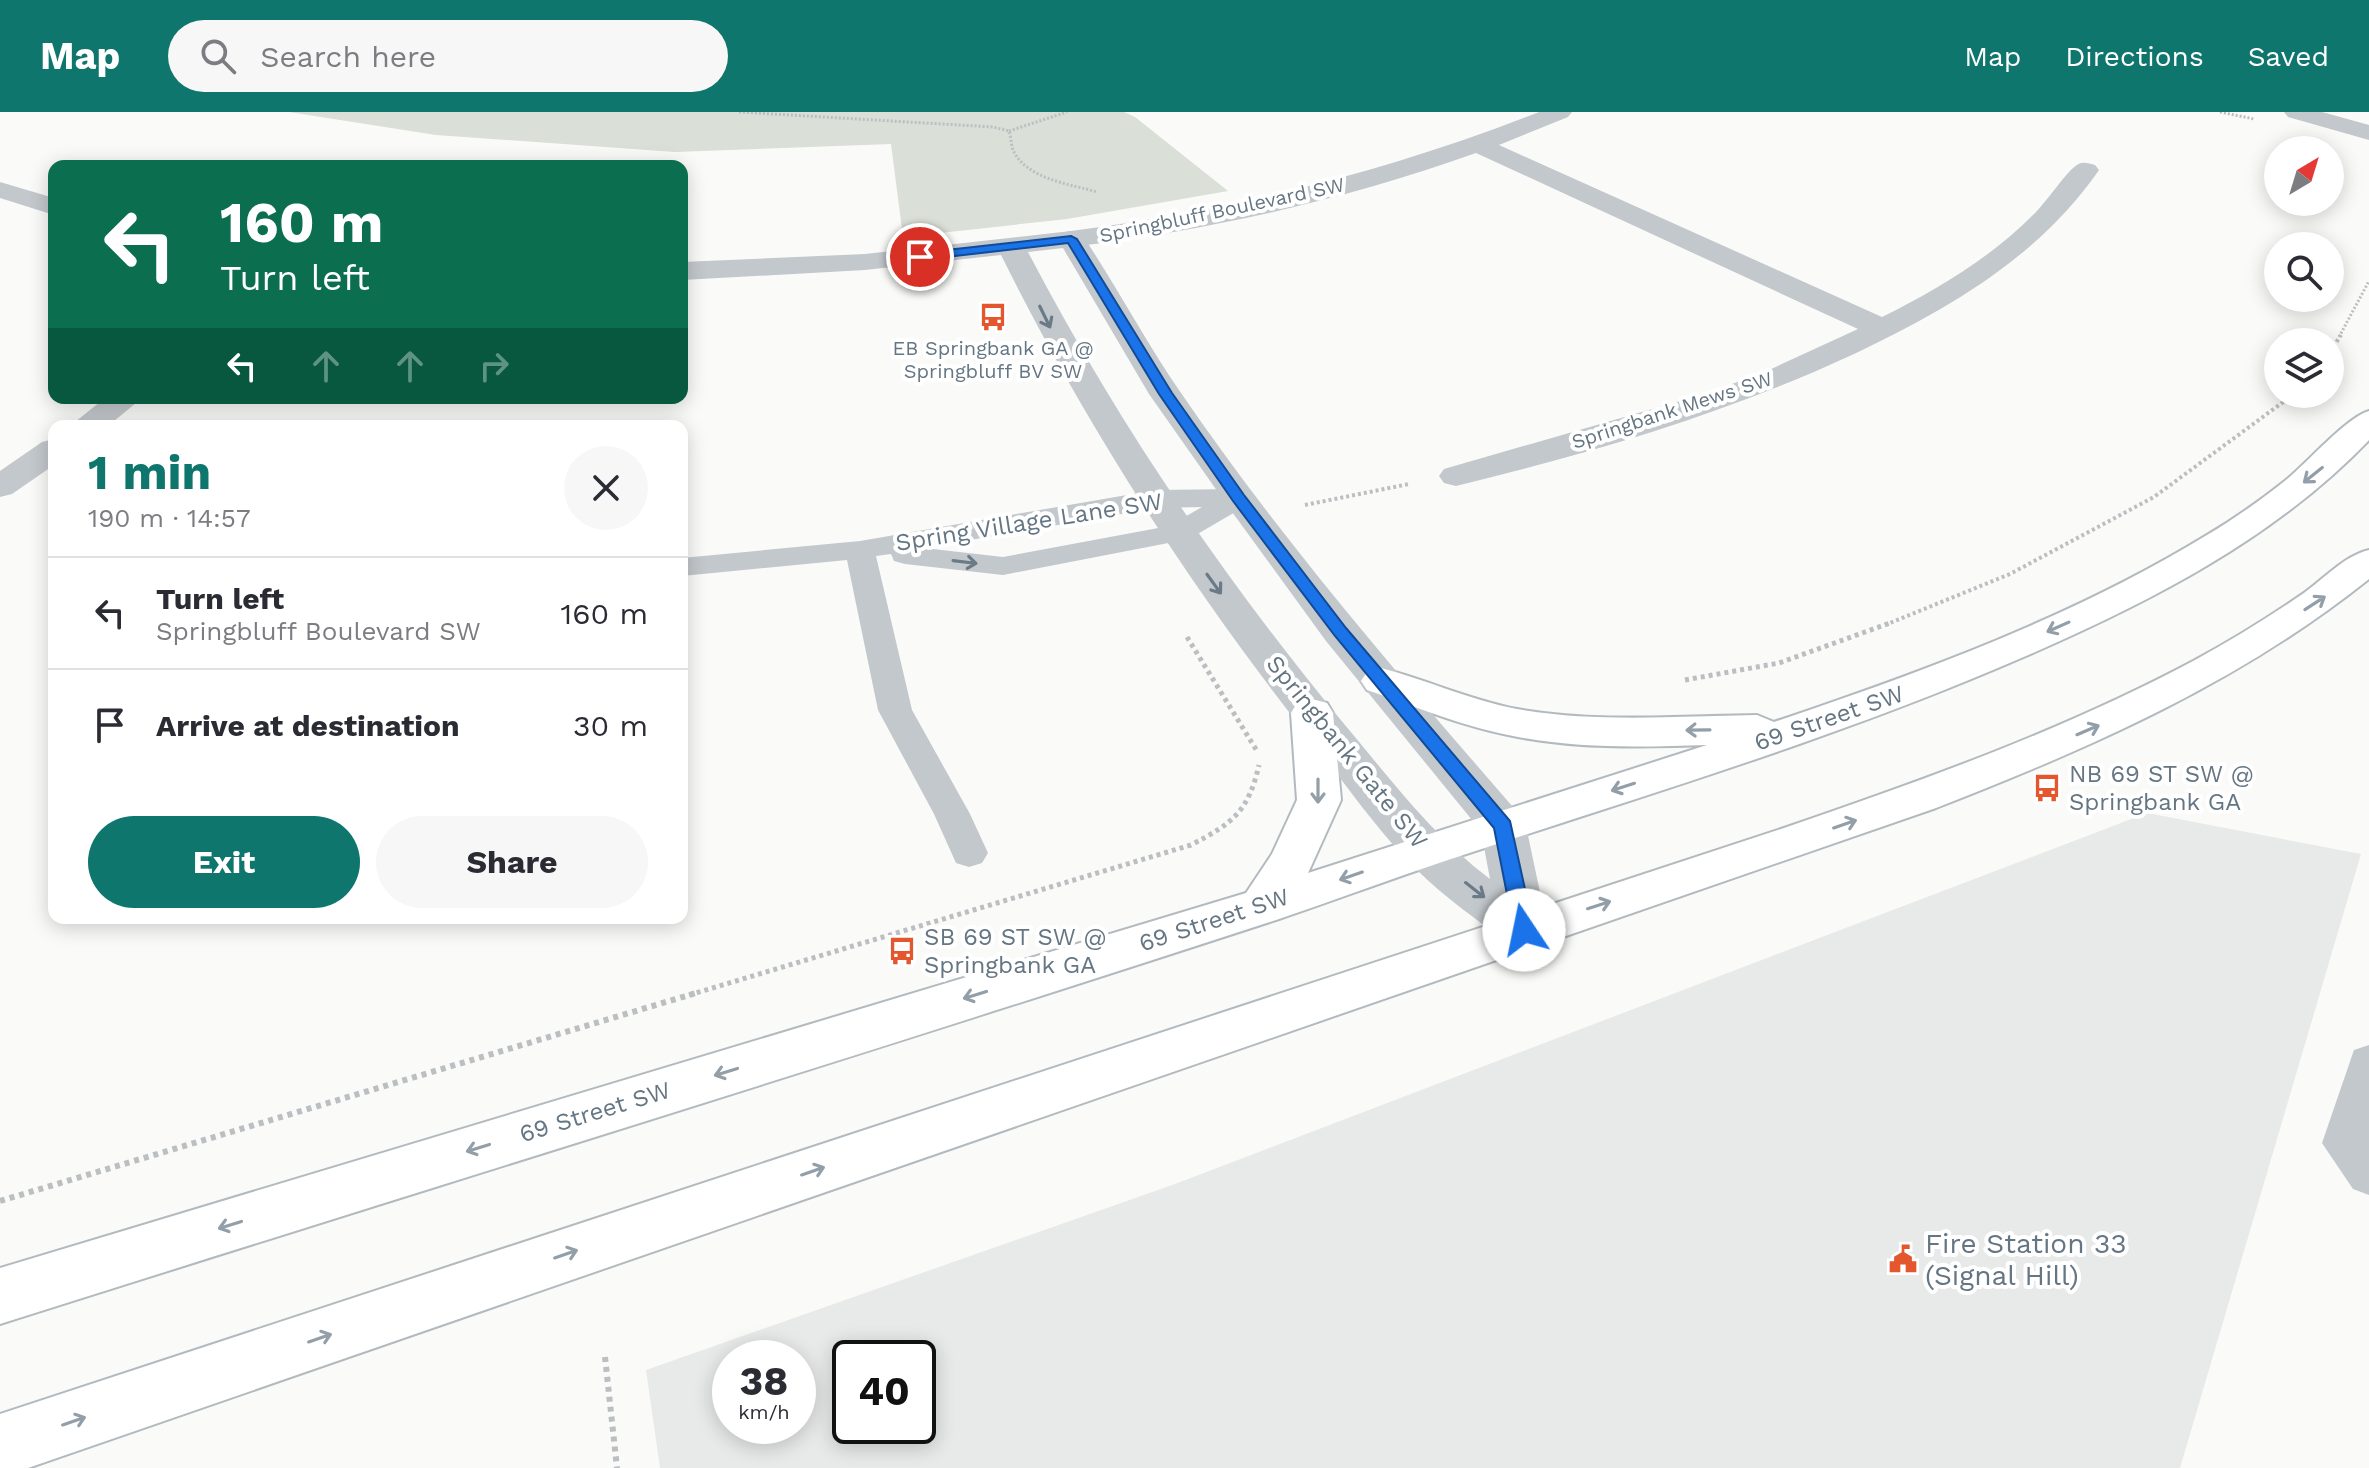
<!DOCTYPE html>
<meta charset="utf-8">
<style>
:root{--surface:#fff;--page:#f7f7f7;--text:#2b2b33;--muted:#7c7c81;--line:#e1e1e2;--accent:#0f766e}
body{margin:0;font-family:"Work Sans",sans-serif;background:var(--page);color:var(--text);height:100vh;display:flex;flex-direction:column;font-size:30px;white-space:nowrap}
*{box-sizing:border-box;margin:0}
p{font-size:26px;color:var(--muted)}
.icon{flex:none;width:44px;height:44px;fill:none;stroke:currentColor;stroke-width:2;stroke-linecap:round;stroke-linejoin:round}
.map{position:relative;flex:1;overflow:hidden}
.details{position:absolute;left:48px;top:308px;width:640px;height:504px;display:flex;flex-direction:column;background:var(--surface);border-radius:16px;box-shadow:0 4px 20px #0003}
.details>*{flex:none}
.top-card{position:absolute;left:48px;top:48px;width:640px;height:244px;border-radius:16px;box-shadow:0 4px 20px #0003;background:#0b6e4f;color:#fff;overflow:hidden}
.needle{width:52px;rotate:38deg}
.fabs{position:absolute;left:2264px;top:24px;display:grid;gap:16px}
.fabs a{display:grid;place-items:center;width:80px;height:80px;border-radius:50%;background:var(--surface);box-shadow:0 4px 20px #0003;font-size:40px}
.speed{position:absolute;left:712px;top:1228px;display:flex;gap:16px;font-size:40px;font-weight:700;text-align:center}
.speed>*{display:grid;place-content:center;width:104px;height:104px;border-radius:50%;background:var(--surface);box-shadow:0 4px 20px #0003;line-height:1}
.speed small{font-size:20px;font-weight:400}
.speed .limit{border:4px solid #111;border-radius:12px;background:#fff;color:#111}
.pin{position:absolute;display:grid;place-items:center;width:68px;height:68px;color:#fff;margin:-34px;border:4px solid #fff;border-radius:50%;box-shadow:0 2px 8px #0007}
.me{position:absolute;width:88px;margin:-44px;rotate:349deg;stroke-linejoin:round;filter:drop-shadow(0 0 6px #0008)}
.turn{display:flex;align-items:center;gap:28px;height:168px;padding:0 40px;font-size:36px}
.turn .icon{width:104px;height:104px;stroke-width:2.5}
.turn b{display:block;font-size:56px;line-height:68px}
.lanes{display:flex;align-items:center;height:76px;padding:0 40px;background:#0003;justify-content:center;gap:40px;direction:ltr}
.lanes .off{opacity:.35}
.round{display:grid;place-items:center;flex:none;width:84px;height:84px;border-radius:42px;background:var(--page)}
.head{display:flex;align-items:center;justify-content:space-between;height:136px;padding:0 40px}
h1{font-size:48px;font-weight:700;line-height:60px;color:var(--accent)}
.button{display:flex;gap:16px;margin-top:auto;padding:16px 40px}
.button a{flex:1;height:92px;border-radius:48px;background:var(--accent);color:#fff;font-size:32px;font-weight:700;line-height:92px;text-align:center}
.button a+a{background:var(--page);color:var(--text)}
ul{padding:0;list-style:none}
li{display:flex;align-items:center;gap:24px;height:112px;padding:0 40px;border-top:2px solid var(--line)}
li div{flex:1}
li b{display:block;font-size:30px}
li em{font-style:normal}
header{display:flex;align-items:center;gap:48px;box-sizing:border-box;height:112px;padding:0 40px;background:var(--accent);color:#fff}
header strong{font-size:38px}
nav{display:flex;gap:44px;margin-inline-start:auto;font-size:28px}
.search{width:560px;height:72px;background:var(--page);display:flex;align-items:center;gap:20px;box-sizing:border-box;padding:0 28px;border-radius:44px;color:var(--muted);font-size:30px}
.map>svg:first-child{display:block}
</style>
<header>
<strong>Map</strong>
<div class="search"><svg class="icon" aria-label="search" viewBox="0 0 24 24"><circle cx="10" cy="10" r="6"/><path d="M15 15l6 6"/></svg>Search here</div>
<nav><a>Map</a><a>Directions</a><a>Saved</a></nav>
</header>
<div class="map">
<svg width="2369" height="1356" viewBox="0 0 2369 1356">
<rect width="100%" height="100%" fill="#fafaf8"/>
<!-- built -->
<path fill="#e8e9e9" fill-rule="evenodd" d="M2147,701L2361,742L2180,1356H660L646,1258L1175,1072ZM730,1246H798V1314H730ZM850,1246H918V1314H850Z"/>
<!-- green -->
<path fill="#dadfd7" d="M289,0H1124L1135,5L1228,79L1067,107L903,125L891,32L675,40L436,23Z"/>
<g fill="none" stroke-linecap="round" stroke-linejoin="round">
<defs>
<g id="secondary">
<path d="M2369,299V328C2274,427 2150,490 2026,544C1838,626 1642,684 1448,748C1391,767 1335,788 1279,807C854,946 426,1077 0,1212V1156L1246,781L1272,742L1297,688L1291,601L1297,591L1312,587L1327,591L1333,601L1341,688L1308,761L1707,633C1644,635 1581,637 1518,625C1466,616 1417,595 1367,578L1361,569L1367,560L1381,556C1427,568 1470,588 1517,597C1596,611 1677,604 1757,603L1774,610C1922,560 2073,505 2207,423C2234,407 2261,388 2286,368C2307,351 2347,305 2369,299Z"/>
<path d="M2369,438V467C2239,571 2090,636 1936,696L28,1356H0V1302L1784,716C1924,668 2064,618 2195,548C2232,528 2269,505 2304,481C2325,466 2344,444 2369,438Z"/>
</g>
</defs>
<!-- secondary casing -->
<use href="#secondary" stroke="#b3babf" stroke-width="4"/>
<!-- path-far3 -->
<g stroke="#bbbfc2" stroke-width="3" stroke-dasharray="2 2" stroke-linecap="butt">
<path d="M739,0L993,15L1009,19C1011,25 1011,32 1013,38C1026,67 1070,72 1097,80"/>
<path d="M2220,0L2254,7"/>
<path d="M1009,19L1067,0"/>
<path d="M2339,225L2369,169"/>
</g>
<!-- path-far2 -->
<g stroke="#bbbfc2" stroke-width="4" stroke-dasharray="3 3" stroke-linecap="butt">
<path d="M2330,240L2341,223"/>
<path d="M1305,393L1409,372"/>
<path d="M1885,513L2010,462L2154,385L2294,282"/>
</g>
<!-- path-far1 -->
<g stroke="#bbbfc2" stroke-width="5" stroke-dasharray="4 4" stroke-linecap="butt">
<path d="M1187,525L1257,639"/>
<path d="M1685,568L1779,551L1890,511"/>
<path d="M689,883L1191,733C1233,711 1248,700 1259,653"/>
</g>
<!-- path -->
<g stroke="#bbbfc2" stroke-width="6" stroke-dasharray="5 5" stroke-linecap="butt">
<path d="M0,1089L696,881"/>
<path d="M605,1245L617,1356"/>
</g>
<!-- service -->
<g fill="#c3c8cc" fill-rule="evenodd">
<path d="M1239,377L1249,380L1253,386L1249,392L1189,427L1003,463L905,452L894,449L891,442L876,444L912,598L970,702L988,741L982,751L969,755L956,751L934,702L878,598L847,448L682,464V446L860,429L1156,378ZM1202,395L1169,414L1003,445L924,436L1156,396Z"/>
<path d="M2369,933V1083L2353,1077L2322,1031L2354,938Z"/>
</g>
<!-- minor -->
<g fill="#c3c8cc" fill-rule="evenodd">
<path d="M1539,0H1572L1568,5L1499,33L1882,205C1937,178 1992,145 2036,100C2047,89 2067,59 2077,53C2082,49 2089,51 2095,53L2099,58C2038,146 1948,197 1854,242C1727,301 1592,341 1456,374L1444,371L1439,364L1444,357L1711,280L1769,258L1858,217L1476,41C1345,88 1209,118 1071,135L1061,133L1057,127L1061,121L1071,119C1233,98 1387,60 1539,0Z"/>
<path d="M2284,0H2322L2369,13V28L2288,5Z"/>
<path d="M105,286H142L108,314H70Z"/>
<path d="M54,327V353L12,382L0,385V359L42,330Z"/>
</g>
<!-- tertiary -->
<g fill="#c3c8cc" fill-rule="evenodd">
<path d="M0,70L54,86V103L0,86Z"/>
<path d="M1071,119L1081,121C1116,173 1145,229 1181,281C1283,430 1401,566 1519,702L1526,714L1548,818L1541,831L1524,837L1507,831C1477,807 1445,786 1418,759C1377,719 1345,671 1310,627C1191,476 1087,316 1001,143L865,158L682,168V150L865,142ZM1063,136L1149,282L1227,393L1326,529L1481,719L1490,767C1433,724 1391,668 1345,613C1223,466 1117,310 1028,140Z"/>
</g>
<!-- secondary -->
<use href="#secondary" fill="#fff" fill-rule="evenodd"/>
</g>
<!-- one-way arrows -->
<defs><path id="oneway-shaft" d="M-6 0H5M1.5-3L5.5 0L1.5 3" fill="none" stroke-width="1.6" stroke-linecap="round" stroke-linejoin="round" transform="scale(2)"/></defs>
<g stroke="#6a7a87">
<use href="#oneway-shaft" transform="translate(1045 205) rotate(64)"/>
<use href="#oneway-shaft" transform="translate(965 450) rotate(7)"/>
<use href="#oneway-shaft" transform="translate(1214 472) rotate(54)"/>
<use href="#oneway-shaft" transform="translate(1475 778) rotate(38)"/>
</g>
<g stroke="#939fa8">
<use href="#oneway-shaft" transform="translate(2313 363) rotate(141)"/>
<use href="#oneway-shaft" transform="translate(2315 491) rotate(-33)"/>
<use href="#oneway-shaft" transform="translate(2058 515) rotate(156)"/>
<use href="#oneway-shaft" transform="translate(1698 618) rotate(179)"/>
<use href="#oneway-shaft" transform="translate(2088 618) rotate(-23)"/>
<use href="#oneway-shaft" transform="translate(1623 675) rotate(162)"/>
<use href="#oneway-shaft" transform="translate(1318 679) rotate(90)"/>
<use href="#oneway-shaft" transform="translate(1845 712) rotate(-19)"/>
<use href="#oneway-shaft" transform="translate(1351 764) rotate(161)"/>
<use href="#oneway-shaft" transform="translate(1599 793) rotate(-18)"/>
<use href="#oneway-shaft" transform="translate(975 883) rotate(163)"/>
<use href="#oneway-shaft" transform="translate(726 960) rotate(163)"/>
<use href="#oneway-shaft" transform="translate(478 1036) rotate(163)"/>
<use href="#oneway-shaft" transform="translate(813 1059) rotate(-19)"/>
<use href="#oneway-shaft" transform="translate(230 1113) rotate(163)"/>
<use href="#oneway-shaft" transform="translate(566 1142) rotate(-19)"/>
<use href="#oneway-shaft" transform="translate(320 1226) rotate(-19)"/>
<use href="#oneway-shaft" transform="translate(74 1309) rotate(-19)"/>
</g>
<!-- route -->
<path fill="#1a73e8" stroke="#114b97" stroke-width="2" d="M1071,124L1077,127L1172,281L1244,383L1346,516L1510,709L1534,818L1531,823H1517L1514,818L1494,716L1335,524L1233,389L1159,282L1068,131L920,148L914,145L920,141Z"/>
<!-- icons -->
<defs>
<symbol id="bus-bare" viewBox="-9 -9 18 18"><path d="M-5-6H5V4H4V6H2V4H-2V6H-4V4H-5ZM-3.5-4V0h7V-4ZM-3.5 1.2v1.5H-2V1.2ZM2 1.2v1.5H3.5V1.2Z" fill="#e4572e" stroke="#fff" stroke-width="2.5" paint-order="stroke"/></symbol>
<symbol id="civic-bare" viewBox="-9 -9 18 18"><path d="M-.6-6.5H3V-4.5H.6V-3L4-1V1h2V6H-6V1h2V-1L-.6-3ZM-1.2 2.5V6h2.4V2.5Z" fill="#e4572e" stroke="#fff" stroke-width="2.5" paint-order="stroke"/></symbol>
</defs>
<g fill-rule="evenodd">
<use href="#bus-bare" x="973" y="185" width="40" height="40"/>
<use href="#bus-bare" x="2027" y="656" width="40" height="40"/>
<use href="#bus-bare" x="882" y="819" width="40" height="40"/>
<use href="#civic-bare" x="1883" y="1127" width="40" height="40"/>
</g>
<g text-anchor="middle" stroke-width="8" stroke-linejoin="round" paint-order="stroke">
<!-- far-street labels -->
<g font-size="20" fill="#657683" stroke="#fff">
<text transform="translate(1222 98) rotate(-12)" y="7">Springbluff Boulevard SW</text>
<text transform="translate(1672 298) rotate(-18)" y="7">Springbank Mews SW</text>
</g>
<!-- far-poi labels -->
<g font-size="20" fill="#657683" stroke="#fff">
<text x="993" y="243">EB Springbank GA @<tspan x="993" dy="23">Springbluff BV SW</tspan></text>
</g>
<!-- street labels -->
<g font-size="24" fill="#657683" stroke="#fff">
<text transform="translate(1029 410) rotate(-9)" y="8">Spring Village Lane SW</text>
<text transform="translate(1829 606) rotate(-19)" y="8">69 Street SW</text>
<text transform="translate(1347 640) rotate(51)" y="8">Springbank Gate SW</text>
<text transform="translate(1214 808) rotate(-18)" y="8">69 Street SW</text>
<text transform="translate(595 1000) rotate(-17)" y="8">69 Street SW</text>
</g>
<!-- poi labels -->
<g font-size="24" fill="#657683" stroke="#fff" text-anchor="start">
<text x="2069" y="670">NB 69 ST SW @<tspan x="2069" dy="28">Springbank GA</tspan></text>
<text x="924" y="833">SB 69 ST SW @<tspan x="924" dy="28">Springbank GA</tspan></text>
</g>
<!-- near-poi labels -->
<g font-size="28" fill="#657683" stroke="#fff" text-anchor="start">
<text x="1925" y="1141">Fire Station 33<tspan x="1925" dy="32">(Signal Hill)</tspan></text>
</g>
</g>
</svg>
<div class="fabs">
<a><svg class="needle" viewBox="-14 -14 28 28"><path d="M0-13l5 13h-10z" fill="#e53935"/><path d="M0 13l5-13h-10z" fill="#7c7c81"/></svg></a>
<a><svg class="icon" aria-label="search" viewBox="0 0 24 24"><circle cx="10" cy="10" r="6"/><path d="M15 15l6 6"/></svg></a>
<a><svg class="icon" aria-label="layers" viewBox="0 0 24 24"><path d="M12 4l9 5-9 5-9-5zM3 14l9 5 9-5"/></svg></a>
</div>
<div class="speed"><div>38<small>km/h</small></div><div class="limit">40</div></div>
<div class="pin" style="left:920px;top:145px;background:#d93025"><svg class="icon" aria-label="arrive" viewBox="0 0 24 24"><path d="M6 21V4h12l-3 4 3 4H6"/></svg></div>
<svg class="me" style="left:1524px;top:818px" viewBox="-20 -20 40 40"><circle r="19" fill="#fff"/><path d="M0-13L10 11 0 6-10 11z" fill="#1a73e8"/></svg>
<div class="top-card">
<div class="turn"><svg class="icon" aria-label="left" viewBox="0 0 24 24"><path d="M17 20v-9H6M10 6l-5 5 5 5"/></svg><div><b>160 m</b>Turn left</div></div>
<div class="lanes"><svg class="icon" aria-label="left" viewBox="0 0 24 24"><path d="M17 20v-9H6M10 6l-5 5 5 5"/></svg><svg class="icon off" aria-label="ahead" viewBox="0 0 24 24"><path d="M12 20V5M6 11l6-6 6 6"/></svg><svg class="icon off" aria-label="ahead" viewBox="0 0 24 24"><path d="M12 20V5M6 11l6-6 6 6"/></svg><svg class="icon off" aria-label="right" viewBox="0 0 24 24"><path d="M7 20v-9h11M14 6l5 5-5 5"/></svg></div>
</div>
<section class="details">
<div class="head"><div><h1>1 min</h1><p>190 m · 14:57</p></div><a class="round"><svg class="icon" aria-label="close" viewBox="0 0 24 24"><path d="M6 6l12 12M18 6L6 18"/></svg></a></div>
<ul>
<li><svg class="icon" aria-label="left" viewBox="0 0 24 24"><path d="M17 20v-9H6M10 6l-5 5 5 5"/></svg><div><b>Turn left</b><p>Springbluff Boulevard SW</p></div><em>160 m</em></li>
<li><svg class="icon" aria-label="arrive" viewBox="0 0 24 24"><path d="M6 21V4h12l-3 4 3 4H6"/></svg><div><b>Arrive at destination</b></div><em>30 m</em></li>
</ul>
<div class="button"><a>Exit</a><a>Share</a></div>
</section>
</div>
